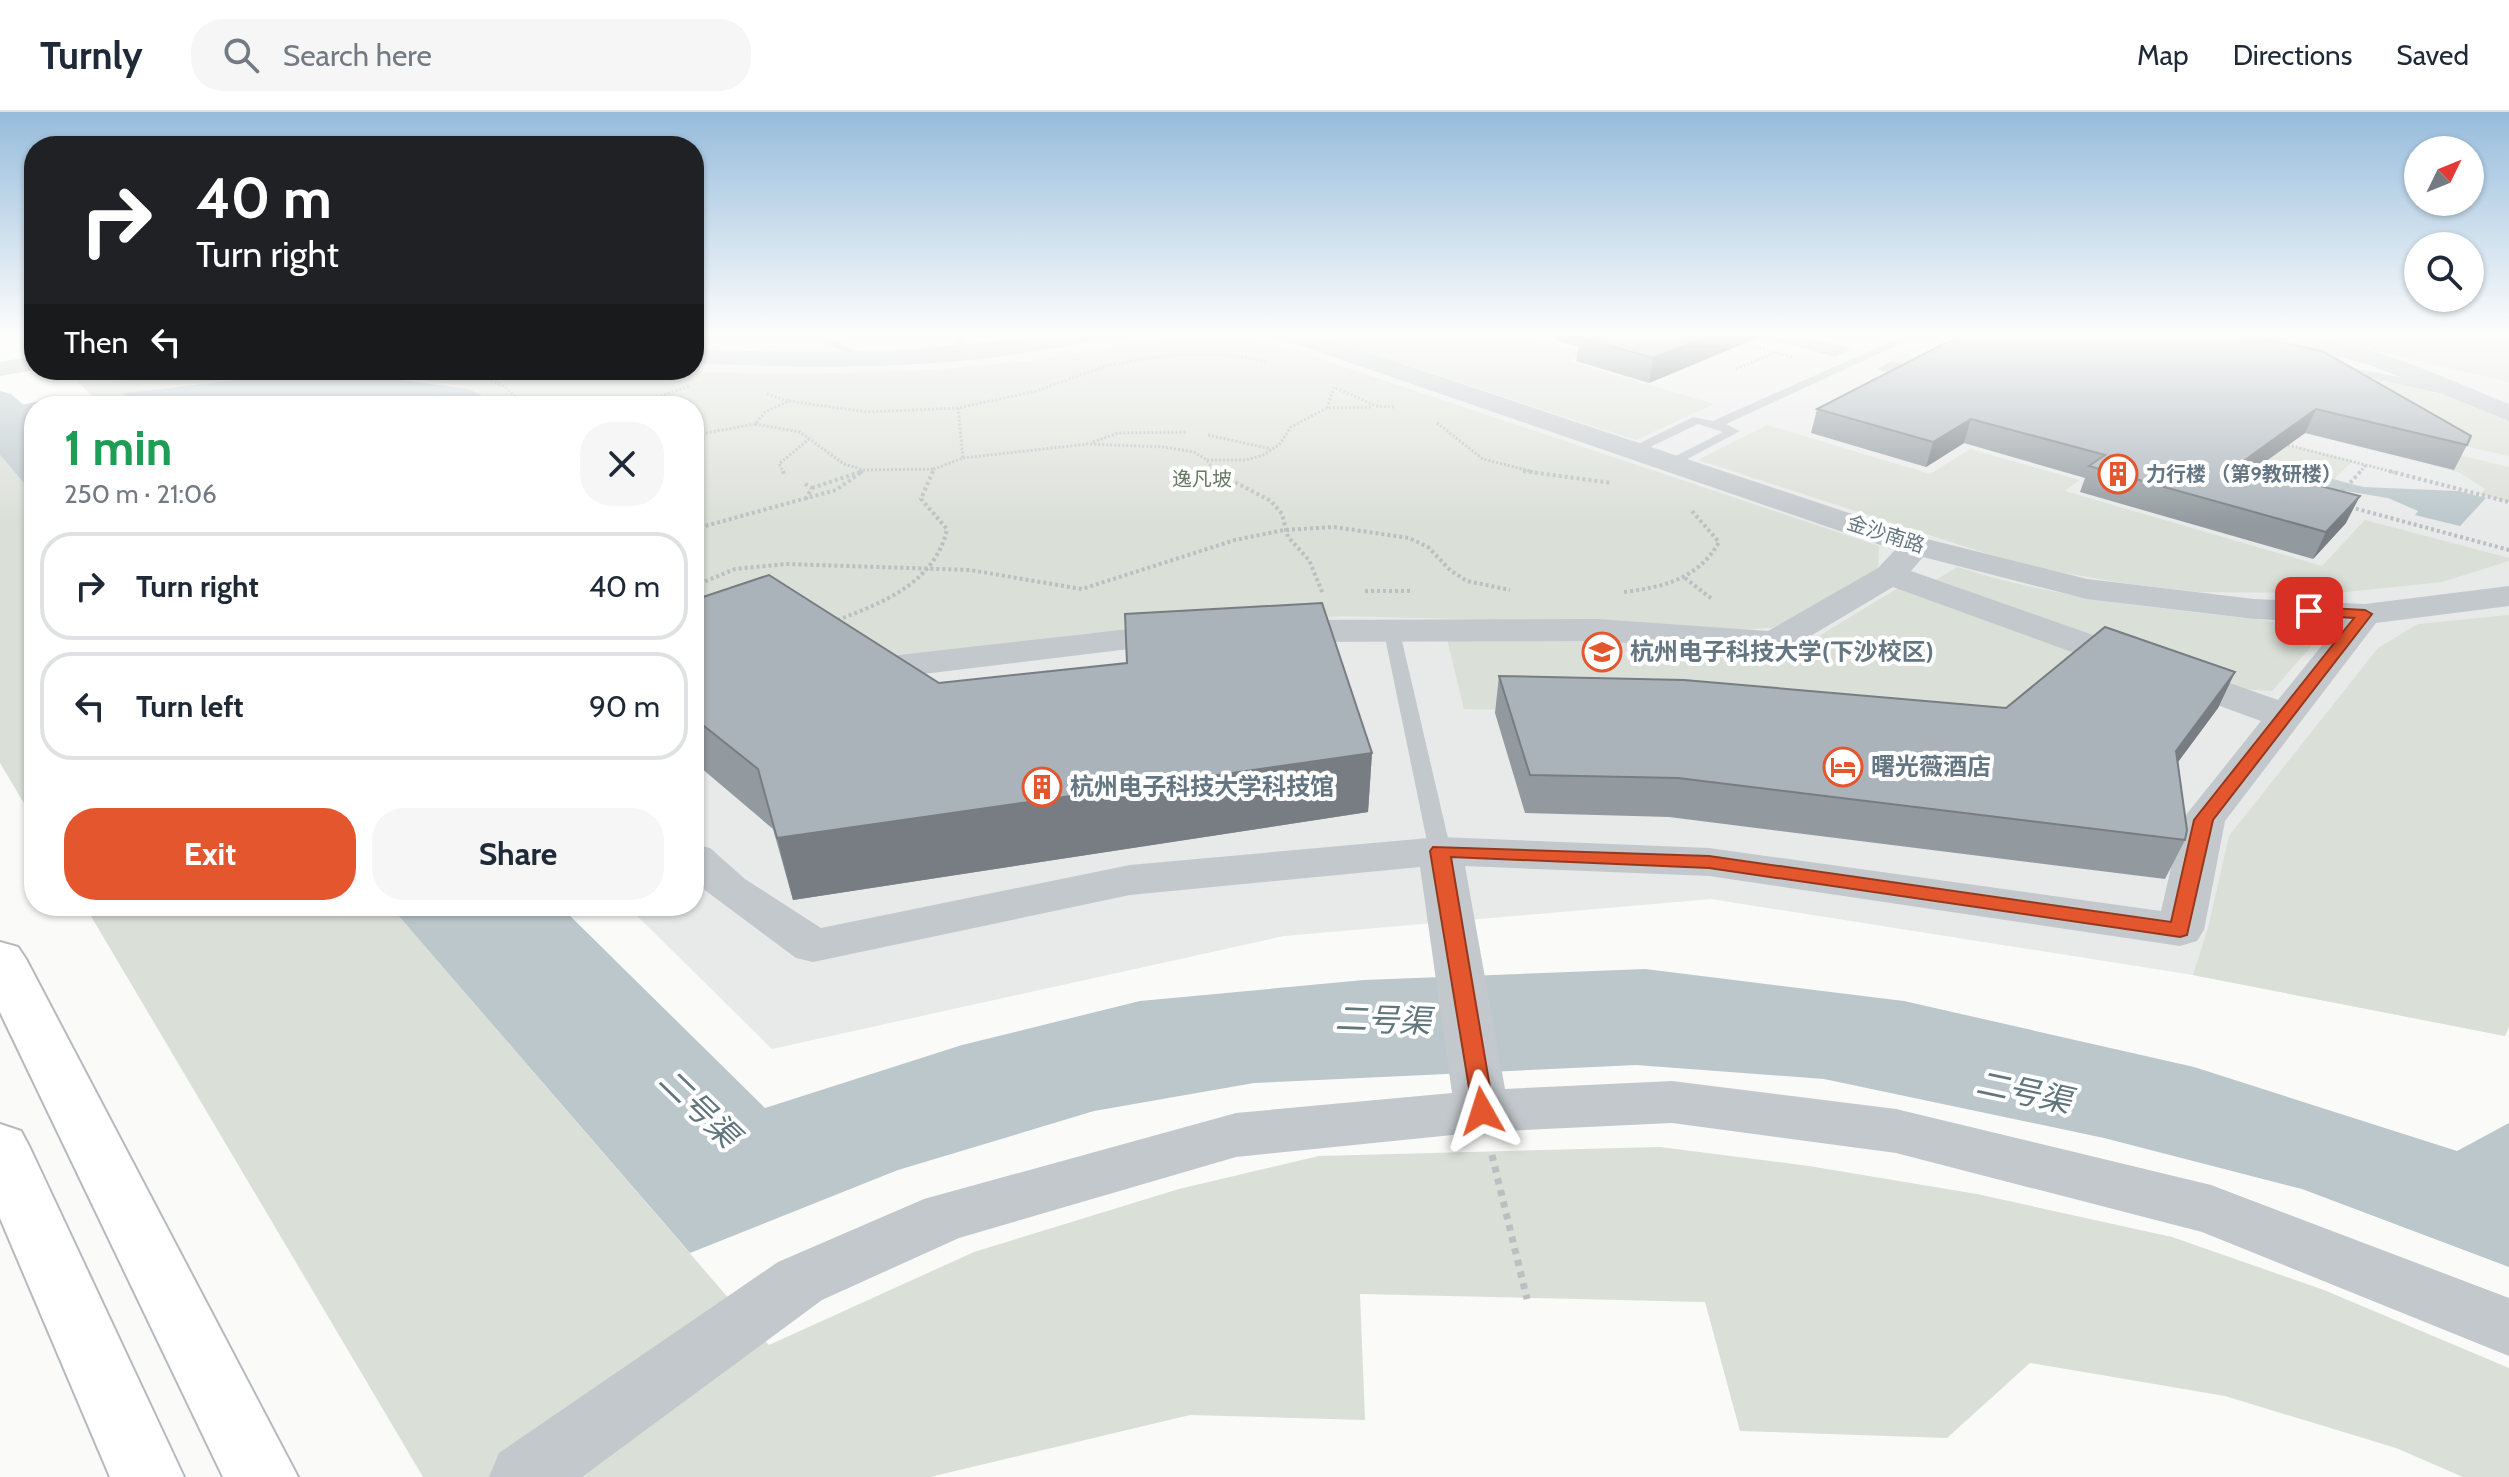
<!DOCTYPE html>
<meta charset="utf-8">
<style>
:root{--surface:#fff;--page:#f6f6f7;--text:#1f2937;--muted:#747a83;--line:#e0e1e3;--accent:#e4572e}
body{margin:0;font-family:Cabin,"Noto Sans SC",sans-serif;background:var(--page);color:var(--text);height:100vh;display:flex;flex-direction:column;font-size:30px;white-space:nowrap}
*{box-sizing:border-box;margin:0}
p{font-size:26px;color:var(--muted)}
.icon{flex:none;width:44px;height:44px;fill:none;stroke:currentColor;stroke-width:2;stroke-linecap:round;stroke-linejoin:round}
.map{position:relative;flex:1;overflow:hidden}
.details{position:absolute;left:24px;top:284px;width:680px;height:520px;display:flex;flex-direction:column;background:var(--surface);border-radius:32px;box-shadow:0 2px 6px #0004}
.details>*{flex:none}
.banner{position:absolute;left:24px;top:24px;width:680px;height:244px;border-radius:32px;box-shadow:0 2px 6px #0004;background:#202124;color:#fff;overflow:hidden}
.needle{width:52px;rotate:47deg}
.buttons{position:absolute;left:2404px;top:24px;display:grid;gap:16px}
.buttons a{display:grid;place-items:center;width:80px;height:80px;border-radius:50%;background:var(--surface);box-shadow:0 2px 6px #0004;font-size:40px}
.pin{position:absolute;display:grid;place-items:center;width:68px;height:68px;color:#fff;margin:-34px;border-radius:16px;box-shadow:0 4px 12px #0006}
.me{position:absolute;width:88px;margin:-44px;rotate:354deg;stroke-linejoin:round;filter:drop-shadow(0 0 6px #0008)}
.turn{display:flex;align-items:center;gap:28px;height:168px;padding:0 40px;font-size:36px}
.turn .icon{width:104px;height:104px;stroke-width:2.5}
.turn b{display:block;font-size:56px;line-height:68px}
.then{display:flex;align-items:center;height:76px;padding:0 40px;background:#0003;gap:16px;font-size:30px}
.round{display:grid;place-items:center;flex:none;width:84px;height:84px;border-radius:32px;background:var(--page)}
.overview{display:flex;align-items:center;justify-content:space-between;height:136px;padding:0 40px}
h1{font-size:48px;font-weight:700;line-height:60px;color:#1e9e55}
.action{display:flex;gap:16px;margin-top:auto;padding:16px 40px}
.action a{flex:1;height:92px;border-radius:32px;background:var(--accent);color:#fff;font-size:32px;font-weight:700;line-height:92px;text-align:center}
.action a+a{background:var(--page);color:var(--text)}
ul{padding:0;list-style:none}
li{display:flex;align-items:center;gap:24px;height:108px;margin:0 16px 12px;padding:0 24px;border:4px solid var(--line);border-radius:32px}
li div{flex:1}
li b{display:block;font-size:30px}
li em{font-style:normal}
header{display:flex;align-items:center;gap:48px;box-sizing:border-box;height:112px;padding:0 40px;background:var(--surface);border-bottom:2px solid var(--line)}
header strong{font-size:38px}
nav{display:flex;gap:44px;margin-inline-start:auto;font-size:28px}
.search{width:560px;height:72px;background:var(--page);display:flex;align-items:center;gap:20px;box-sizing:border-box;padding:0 28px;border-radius:32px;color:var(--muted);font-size:30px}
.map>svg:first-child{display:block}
</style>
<header>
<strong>Turnly</strong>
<div class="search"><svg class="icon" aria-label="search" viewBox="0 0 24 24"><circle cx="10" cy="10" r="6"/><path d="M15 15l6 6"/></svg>Search here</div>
<nav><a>Map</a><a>Directions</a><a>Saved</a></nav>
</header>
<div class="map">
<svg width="2509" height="1365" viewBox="0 0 2509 1365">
<rect width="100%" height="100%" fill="#fafaf8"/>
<!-- built -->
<path fill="#e8e9e9" d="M694,221H2509V915L2505,924L2193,863L1711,787L1284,824L772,937L627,794H694V294H103L65,258H694Z"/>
<!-- green -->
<g fill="#dadfd7">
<path d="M694,221H799L814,228L694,225Z"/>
<path d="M1192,221L1254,225L1879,434L1878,456L1781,515L1712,520L1611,511L1343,504L1082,522L901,548L694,505V294H503C433,243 210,268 124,281L132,294H103L82,274L195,258L838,261L933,258L1039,248Z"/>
<path d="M1308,221H1518L1586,241L1568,249L1714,292L1636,328Z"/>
<path d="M2298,221H2509V270Z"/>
<path d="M1906,242L1984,262L1991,258L2353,349L2334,367L1892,249Z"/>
<path d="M2356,260L2440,282L2509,309V344L2442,329Z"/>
<path d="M1767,313L1930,362L1970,337L2080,368L2065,379L2322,454L2365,408L2509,446V449L2442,470L2336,481L2199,480L2122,471L2049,458L1985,441L1698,348Z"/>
<path d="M2433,337L2509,355V390L2480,382L2485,377L2460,361L2419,349Z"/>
<path d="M0,343L34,383V708L0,651Z"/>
<path d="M1957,455C2069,491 2185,498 2300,513L2315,530L2272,579L2240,577L1936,468Z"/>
<path d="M1898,476L2076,538L1976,624L1675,601L1464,597L1447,527L1579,528L1779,540L1806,532Z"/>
<path d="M2509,503V915L2505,924L2193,863L2208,816L2229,724L2378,536L2418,512Z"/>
<path d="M85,794H390L769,1233L974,1140L1179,1077L1319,1044L1660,1035L1809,1054L1977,1082L2172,1125L2324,1178L2509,1256V1365H2463L2396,1336L2225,1284L2030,1251L1947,1326L1740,1319L1705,1190L1360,1182L1365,1308L1190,1303L930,1365H423Z"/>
</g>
<!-- water -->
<g fill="#bbc7cb">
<path d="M1746,221H1790L1852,237L1835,245Z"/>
<path d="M1892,249L2363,375L2458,379L2486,386L2460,414L2415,403L2418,399L2388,386L2321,375L1877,257Z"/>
<path d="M378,265L469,277L503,294H133L123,281L254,266Z"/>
<path d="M46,288L52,294H34V383L0,343V297Z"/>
<path d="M390,794H560L765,996L962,933L1140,889L1364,868L1645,857L1904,889L2194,955L2457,1039L2509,1011V1155L2302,1077L2104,1026L1824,967L1636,953L1254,971L1094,999L898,1058L690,1141Z"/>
</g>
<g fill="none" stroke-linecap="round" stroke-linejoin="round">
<!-- canal -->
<path fill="#bbc7cb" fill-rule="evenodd" d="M0,279L11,282L34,302V330L22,327L0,306Z"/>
<defs>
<g id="primary">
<path d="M0,830L18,835L26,847L298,1365H223L0,900Z"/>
<path d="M0,1012L21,1019L30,1036L184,1365H110L0,1106Z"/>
</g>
</defs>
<!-- primary casing -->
<use href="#primary" stroke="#b5babe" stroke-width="4"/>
<!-- path-far2 -->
<g stroke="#bbbfc2" stroke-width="3" stroke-dasharray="2 2" stroke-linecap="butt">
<path d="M1740,231L1792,245"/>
<path d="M1114,253C1166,241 1215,237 1267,250"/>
<path d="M1736,257L1774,241"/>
<path d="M465,258L504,274L525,294"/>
<path d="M1334,275L1327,296L1371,295"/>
<path d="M1336,276L1376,294L1394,295"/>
<path d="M767,282L788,289"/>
<path d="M630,294L690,274"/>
<path d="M1437,311L1483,347L1538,361"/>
<path d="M755,312L800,320L844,352L864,358L934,357"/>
<path d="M694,323L755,312L765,300L789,289L867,300L958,296"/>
<path d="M1208,323L1271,337"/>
<path d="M1093,330L1118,321L1186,320"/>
<path d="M2284,332L2397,361"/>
<path d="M963,346L1088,332L1164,335L1194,340L1207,348L1215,361"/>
<path d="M1207,348H1246L1263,343L1279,333L1291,315L1327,296"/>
<path d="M784,361L779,352L809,327"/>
<path d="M857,361L863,359"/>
<path d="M861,361L864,358"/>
<path d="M932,361L934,357L963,346L958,296L1036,279L1115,251"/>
<path d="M2359,361L2366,353"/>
</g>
<!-- path-far1 -->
<g stroke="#bbbfc2" stroke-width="4" stroke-dasharray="3 3" stroke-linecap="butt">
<path d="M783,359L784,362"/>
<path d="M1214,359L1271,389L1282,402L1288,425L1309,448L1323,482"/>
<path d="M1523,359L1612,371"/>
<path d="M2389,359L2509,390"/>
<path d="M805,372L812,376L805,388"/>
<path d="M812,376L863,359"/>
<path d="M2338,384L2361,359"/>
<path d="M2350,395L2509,438"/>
<path d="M694,417L836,378L863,359"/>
<path d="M694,461L705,463"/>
<path d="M1685,466L1712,487"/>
<path d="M694,474L735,457L786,452L970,458L1082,477L1235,428L1284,418L1334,415L1409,426L1428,435L1451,459L1467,469L1510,478"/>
<path d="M1365,479H1410"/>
<path d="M1624,480C1664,475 1698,467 1719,430L1691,398"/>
<path d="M832,510C880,492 935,472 947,417L921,387L933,359"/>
</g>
<!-- path -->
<path stroke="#bbbfc2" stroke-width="7" stroke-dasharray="6 6" stroke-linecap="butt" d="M1492,1043L1527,1187"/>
<!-- service -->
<g fill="#c3c8cc" fill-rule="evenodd">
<path d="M806,221H820L867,245L857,247Z"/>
<path d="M953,221H963L968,242H960Z"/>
<path d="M1910,221H1924L1726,312L1740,319L1678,352L1666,349L1723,320L1698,312L1640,340L1628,337L1693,305L1713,309Z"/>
<path d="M2334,252L2448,275L2454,279L2448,283L2330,257L2328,255Z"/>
<path d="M1391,511L1399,516L1451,739L1440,746L1429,739L1383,516Z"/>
</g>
<!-- minor -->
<g fill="#c3c8cc" fill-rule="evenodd">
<path d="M1052,221H1104L1101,226C970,258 828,258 694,251V237C813,243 934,241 1052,221Z"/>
<path d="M1275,221H1309L1927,427L2087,467L2254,487L2365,492L2509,474V494L2376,511L2225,709L2204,818L2197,829L2180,834L1709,764L1465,754L1505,977L1672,969L1896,997L2211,1073L2509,1186V1244L2202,1120L1896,1041L1672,1011L1482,1020L1236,1045L959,1126L822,1188L582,1365H489L499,1341L778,1150L924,1087L1236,1001L1452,981L1420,755L1130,783L813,850L796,846L694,770V732L710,736L745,767L821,816L1130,753L1440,725L1709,736L2161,799L2182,708L2261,609L1893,475L1787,538L1774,541L1597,529L1273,530L1261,526L1255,519L1261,512L1273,508L1597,507L1768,519L1878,456L1895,438L1278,226ZM1923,445L2087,487L2254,507L2340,511L2278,588L1911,459Z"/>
<path d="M2265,221C2351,221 2430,260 2509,292V309L2370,253L2268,226Z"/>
<path d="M34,244L35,258L0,264V250Z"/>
<path d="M1183,511L1195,515L1201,522L1195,529L874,568L861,565L841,547L846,539L859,536L881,545Z"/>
</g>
<!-- primary -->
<use href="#primary" fill="#fff" fill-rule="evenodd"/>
</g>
<!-- wall -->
<g fill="#929a9f">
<path d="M1557,221H1769L1649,271L1576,249L1578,235L1556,228Z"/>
<path d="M2237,221L2467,333L2454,358L2305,321L2255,357L2346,411L2313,447L2080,380L2085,366L1964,331L1926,355L1811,321L1817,297Z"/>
<path d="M694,488L939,571L1372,641L1368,700L793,788L773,717L694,650Z"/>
<path d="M2235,560L2218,596L2178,650L2185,728L2165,767L1669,705L1525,701L1495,601L1499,564L2006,596Z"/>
</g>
<!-- shaded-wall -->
<g fill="#777d82">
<path d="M1716,221H1769L1649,271L1653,246Z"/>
<path d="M2316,297L2305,321L2226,378L2238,353Z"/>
<path d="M1971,307L1964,331L1926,355L1933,330Z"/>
<path d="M2360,384L2346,411L2313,447L2326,420Z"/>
<path d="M2235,560L2218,596L2158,677L2176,639Z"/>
<path d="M1372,641L1368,700L793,788L777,726Z"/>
</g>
<!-- building -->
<g fill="#aab3b9" stroke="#777d82" stroke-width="2">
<path d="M1590,221H1716L1653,246L1579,225Z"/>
<path d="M1965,221H2237L2322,239L2471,324L2467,333L2316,297L2238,353L2360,384L2326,420L2089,354L2105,343L1971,307L1933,330L1817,297Z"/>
<path d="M769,463L939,571L1127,551L1125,502L1322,491L1372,641L777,726L758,657L694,606V488Z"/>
<path d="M2105,515L2235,560L2176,639L2187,718L2185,728L1678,666L1530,663L1499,564L1684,568L2006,596Z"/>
</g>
<!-- sky -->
<linearGradient id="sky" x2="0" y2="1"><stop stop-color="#96bcdc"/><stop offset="0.54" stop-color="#fdfdfc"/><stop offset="1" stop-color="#fdfdfc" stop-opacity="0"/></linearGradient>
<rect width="2509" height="412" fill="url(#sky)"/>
<!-- route -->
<path fill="#e4572e" stroke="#94391e" stroke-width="2" d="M2309,495L2365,498L2372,502L2213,708L2187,823L2180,825L1709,756L1451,745L1494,999L1490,1006H1474L1430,739L1433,735L1709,744L2171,810L2194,708L2354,506L2304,503L2302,499Z"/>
<!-- icons -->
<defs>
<symbol id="building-ring" viewBox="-11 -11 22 22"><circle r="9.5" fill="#fff" stroke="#e4572e" stroke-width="1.5"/><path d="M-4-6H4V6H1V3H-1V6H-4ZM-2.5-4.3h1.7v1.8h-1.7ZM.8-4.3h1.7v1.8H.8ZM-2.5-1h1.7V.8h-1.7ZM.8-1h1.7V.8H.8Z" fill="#e4572e"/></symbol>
<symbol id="university-ring" viewBox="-11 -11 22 22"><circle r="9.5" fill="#fff" stroke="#e4572e" stroke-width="1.5"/><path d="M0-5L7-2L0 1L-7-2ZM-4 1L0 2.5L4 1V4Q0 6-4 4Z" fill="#e4572e"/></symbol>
<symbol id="hotel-ring" viewBox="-11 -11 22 22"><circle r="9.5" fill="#fff" stroke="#e4572e" stroke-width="1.5"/><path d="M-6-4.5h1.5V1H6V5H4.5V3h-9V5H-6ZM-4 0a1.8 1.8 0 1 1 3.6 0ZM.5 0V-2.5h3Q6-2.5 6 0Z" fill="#e4572e"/></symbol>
</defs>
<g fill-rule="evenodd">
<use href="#building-ring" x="2096" y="340" width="44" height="44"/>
<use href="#university-ring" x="1580" y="518" width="44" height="44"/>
<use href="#hotel-ring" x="1821" y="633" width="44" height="44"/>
<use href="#building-ring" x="1020" y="653" width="44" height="44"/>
</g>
<g text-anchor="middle" stroke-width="8" stroke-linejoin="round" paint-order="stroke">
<!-- far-poi labels -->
<g font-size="20" font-weight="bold" fill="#657683" stroke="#fff" text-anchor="start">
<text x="2146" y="369">力行楼 （第9教研楼）</text>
</g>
<!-- far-park labels -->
<g font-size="20" fill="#687a64" stroke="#fff">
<text x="1202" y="374">逸凡坡</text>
</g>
<!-- far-street labels -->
<g font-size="20" fill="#657683" stroke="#fff">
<text transform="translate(1886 422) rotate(18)" y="7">金沙南路</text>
</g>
<!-- poi labels -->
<g font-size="24" font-weight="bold" fill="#657683" stroke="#fff" text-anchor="start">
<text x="1630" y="548">杭州电子科技大学(下沙校区)</text>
<text x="1871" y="663">曙光薇酒店</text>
<text x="1070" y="683">杭州电子科技大学科技馆</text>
</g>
<!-- near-water labels -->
<g font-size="32" font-style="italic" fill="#60757c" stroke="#fff">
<text transform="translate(1383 908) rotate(2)" y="11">二号渠</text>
<text transform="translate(2024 980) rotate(12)" y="11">二号渠</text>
<text transform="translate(699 996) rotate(44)" y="11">二号渠</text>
</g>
</g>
</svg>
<div class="buttons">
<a><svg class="needle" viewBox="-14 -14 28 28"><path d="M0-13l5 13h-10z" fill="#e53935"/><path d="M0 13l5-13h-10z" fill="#747a83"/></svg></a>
<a><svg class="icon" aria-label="search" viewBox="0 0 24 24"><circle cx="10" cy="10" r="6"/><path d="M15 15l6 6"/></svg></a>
</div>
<div class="pin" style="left:2309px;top:499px;background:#d93025"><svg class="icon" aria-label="arrive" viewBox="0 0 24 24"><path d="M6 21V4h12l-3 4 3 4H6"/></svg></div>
<svg class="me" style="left:1482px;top:999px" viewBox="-20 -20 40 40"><path d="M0-17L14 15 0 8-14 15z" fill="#e4572e" stroke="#fff" stroke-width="4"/></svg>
<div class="banner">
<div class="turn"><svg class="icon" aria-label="right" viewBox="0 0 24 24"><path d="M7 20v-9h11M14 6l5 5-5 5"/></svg><div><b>40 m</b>Turn right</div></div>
<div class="then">Then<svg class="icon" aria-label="left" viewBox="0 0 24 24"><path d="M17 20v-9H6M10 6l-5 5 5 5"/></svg></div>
</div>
<section class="details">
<div class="overview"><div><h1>1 min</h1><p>250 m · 21:06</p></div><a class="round"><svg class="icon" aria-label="close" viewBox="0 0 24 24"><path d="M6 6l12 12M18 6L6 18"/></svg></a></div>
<ul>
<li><svg class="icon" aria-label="right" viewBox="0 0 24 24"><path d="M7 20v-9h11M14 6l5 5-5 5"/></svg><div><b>Turn right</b></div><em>40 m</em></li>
<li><svg class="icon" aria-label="left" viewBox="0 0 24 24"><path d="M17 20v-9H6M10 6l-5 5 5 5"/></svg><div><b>Turn left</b></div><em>90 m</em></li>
</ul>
<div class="action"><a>Exit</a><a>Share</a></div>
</section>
</div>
